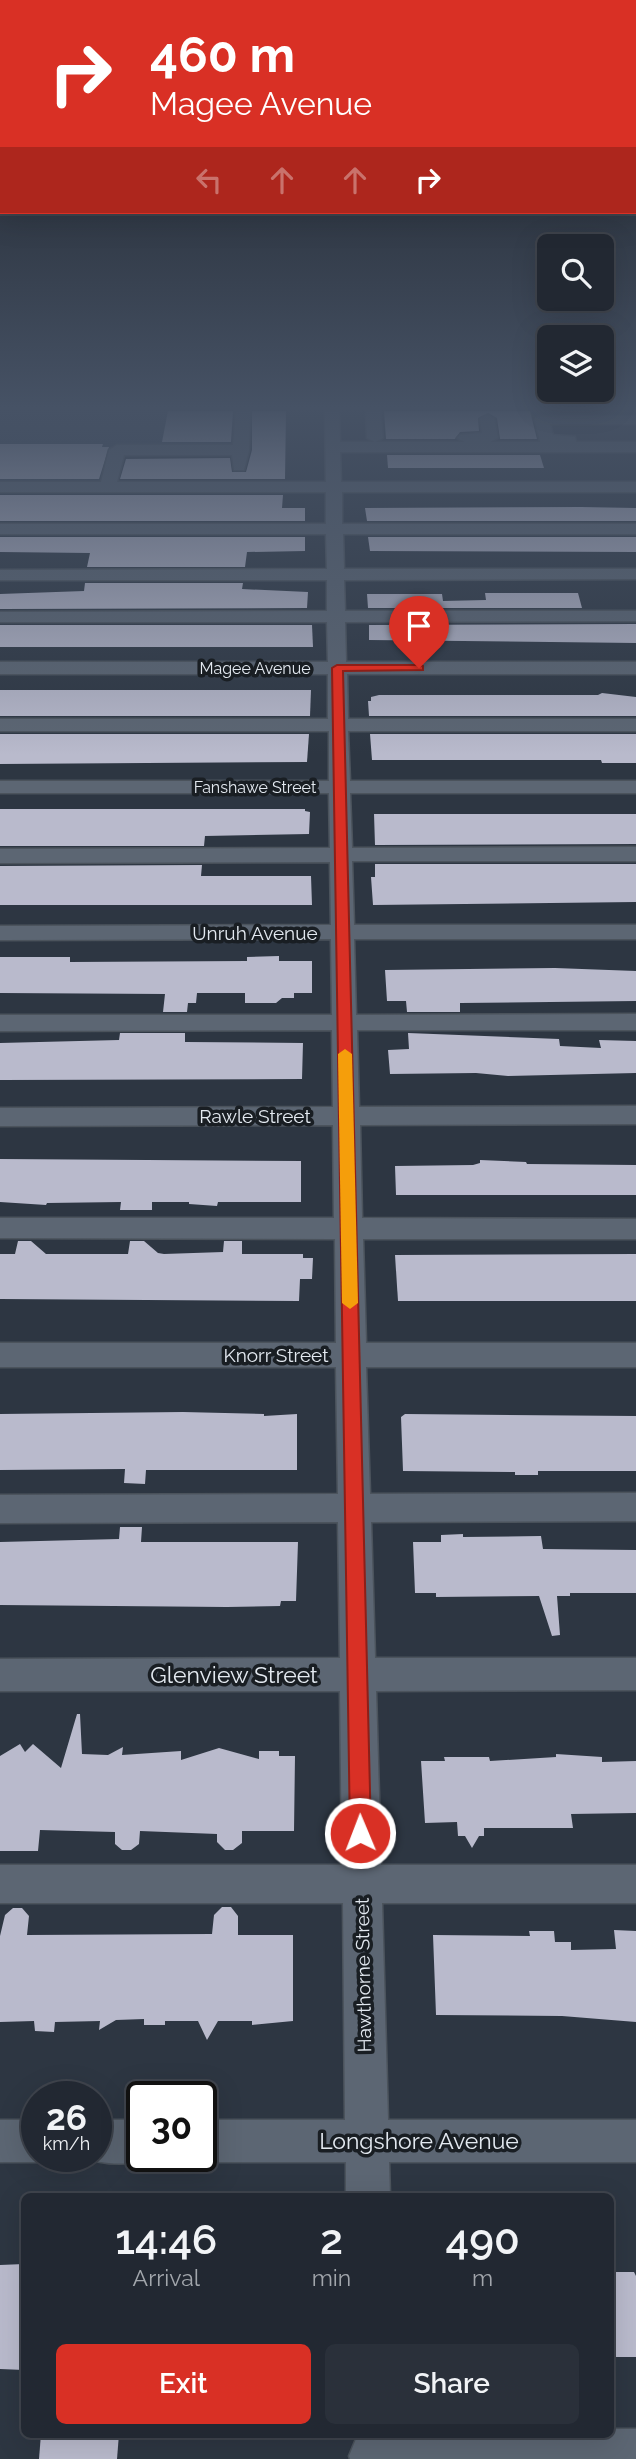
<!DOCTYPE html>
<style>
:root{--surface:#222832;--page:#2a303a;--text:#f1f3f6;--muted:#a2a6ac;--line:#3f444d;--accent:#d93025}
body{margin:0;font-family:Raleway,sans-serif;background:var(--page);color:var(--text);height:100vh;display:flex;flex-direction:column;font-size:26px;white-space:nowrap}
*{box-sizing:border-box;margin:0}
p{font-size:23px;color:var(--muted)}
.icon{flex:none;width:38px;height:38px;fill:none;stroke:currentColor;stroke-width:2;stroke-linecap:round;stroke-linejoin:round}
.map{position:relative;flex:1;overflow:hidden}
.panel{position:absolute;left:21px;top:2193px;width:593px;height:245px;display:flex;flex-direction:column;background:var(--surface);border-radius:10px;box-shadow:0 7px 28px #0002,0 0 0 2px var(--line)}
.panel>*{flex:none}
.hud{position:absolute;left:0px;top:0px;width:637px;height:214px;box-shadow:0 7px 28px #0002,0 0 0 2px var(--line);background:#d93025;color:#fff;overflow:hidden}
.tools{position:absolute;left:537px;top:234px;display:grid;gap:14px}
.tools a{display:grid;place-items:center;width:77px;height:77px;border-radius:10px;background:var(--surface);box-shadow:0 7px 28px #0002,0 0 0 2px var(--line);font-size:35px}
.speed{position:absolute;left:21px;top:2081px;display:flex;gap:14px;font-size:35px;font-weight:700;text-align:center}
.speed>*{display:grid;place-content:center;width:91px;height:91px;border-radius:50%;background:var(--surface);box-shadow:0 7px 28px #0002,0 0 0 2px var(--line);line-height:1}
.speed small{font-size:18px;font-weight:400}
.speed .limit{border:4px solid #111;border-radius:10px;background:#fff;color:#111}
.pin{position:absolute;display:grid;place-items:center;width:60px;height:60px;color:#fff;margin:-72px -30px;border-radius:50% 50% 50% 0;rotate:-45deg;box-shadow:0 0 7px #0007}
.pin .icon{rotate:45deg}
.me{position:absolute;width:77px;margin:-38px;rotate:359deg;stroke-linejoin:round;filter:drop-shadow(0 0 5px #0008)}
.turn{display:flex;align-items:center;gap:24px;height:147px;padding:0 35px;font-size:32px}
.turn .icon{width:91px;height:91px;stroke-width:2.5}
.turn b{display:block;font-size:49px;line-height:60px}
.lanes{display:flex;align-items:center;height:66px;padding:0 35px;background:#0003;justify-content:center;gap:35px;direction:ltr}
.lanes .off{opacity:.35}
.eta{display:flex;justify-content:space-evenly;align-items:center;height:119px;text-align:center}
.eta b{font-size:42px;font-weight:600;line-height:49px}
.cta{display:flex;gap:14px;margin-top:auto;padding:14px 35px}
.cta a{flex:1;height:80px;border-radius:10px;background:var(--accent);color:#fff;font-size:28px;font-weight:600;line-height:80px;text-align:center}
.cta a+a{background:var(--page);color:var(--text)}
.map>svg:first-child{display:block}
</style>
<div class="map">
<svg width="636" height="2459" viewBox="0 0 636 2459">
<rect width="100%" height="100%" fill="#2d3642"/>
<!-- built -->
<path fill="#354152" d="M0,411H236L234,448L112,449L105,481H0Z"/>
<!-- building -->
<g fill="#b9bacc">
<path d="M168,411H233L231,442H162Z"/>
<path d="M252,411H286L285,479H120L126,459L230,458L232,472H246L252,450Z"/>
<path d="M384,411H530L537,439H500L497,418L488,413L478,418L479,431L460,432L455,439H386Z"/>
<path d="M0,444H103L102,447H109L99,479H0Z"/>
<path d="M387,455H540L544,468H388Z"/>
<path d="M0,495H283L282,508H305V521H0Z"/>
<path d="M581,507L636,508V521H367L365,508Z"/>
<path d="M0,537H305V551L247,552L245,567H87L90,553L0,552Z"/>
<path d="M368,537H636V552L370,551Z"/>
<path d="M85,583H243L242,589L308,592L307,608L0,609V594L84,591Z"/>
<path d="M485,593H578L582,608H368L367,594H442L443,601L486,600Z"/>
<path d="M636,624V643L369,640V625Z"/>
<path d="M0,625H312L313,647H0Z"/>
<path d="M0,690H311L310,716H0Z"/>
<path d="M602,693L636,697V716H369L368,701H371V697L379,695H598Z"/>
<path d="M0,734H309L307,762L0,764Z"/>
<path d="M370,734H636V763H602L601,760H372Z"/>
<path d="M0,809H305V811L310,812L309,834L205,836L204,846H0Z"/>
<path d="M374,814H636V844L375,845Z"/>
<path d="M375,864H636V902L373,905L371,877H375Z"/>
<path d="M202,865L201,876H311L312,905H0V866Z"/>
<path d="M279,956V961H312V993H294V998H282L276,1003H245V993H197L196,1003H188L187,1012H163L165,994L0,993V957H70V962L247,961V957Z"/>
<path d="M555,968L636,971V1001L460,1003V1012H407L406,1001H387L385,970Z"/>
<path d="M120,1033H185V1042L303,1043L302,1079L0,1080V1043L119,1040Z"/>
<path d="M408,1033L559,1039L560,1046L601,1048L599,1040L636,1041V1073L508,1076L476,1073L390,1074L388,1050L409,1049Z"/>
<path d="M0,1159L301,1161V1202H218L217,1206L189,1204V1202H152V1210H120L121,1202L47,1203L46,1205L0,1202Z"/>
<path d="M480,1160L526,1162L527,1164L636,1165V1195H396L395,1166L473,1165L480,1163Z"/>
<path d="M18,1241H31L46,1254H128L130,1241H144L158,1253L164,1254L223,1252L224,1241H242V1254H303V1258H313L312,1279H300L299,1301L0,1299V1254H15Z"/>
<path d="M636,1254V1301H398L395,1255Z"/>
<path d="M183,1412L264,1414V1416L297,1414V1470H146L145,1484L124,1483L125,1469L0,1470V1414Z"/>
<path d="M405,1414L636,1416V1471H538V1475H515V1472L403,1471L401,1417Z"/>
<path d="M120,1527H142L141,1542H298L296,1601H281L280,1606L227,1607L0,1605V1542L119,1539Z"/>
<path d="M463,1534V1537L541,1536L543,1549L636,1550V1593H570V1596H557L560,1635L552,1636L539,1596L436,1597V1593H415L413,1542H441V1535Z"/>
<path d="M77,1714H80L82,1754L108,1755L123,1747L122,1755L181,1751V1760L219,1748L259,1759V1751H279V1756H295L294,1831H242V1843L233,1850H225L217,1842V1834L140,1831L139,1844L131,1850H122L115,1844V1832L40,1830L38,1851H0V1756L20,1744L25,1752L33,1744L61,1768Z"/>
<path d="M556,1754L602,1757V1762L636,1761V1813L571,1814L573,1828H484V1836H479L472,1848L465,1836H458L457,1822L425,1823L421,1761H445L444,1757H489L490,1761L556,1757Z"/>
<path d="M222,1907H231L238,1916V1935H293V2021L252,2025V2021H218L207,2040L198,2021H165V2025H144V2019L116,2020L99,2030L100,2021L55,2022L54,2032L35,2031L34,2021L0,2022V1936L5,1915L13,1908H22L29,1916L27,1935L212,1934L214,1915Z"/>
<path d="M614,1930L636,1931V2022L562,2016L436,2015L433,1935L530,1936L529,1931H554L555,1942H571V1950L616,1949Z"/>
<path d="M24,2264V2370L0,2369V2265Z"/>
<path d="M611,2272H634L636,2276V2357H611Z"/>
<path d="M41,2434H119L117,2459H39Z"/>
</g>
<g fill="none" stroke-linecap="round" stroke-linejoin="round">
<defs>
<g id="minor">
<path d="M236,411H250L249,450L244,470H234L232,455H124L117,482H326L325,411H339L340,442H375L367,438L366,411H380L383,438L375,442H465L457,438L460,435L482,433L480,419L487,415L494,419L498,438L490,442H540L535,420L537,417L636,416V424H550L553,435L575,437L576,442H636V452H340L341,482H636V492H342V524H636V534H343L344,569H636V579L344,580L345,611H636V621L345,622L346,662H636V674H347L348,719H636V731H348L350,781H636V793H350L352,848L636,847V861H352L354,925H636V939H354L356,1015L636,1014V1030H357L359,1107L636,1106V1124L360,1125L362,1218L636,1219V1239H363L366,1343H636V1367H366L370,1494L636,1493V1521L371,1522L375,1658H636V1690L376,1691L381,1865H636V1903H382L388,2120H636V2162H389L390,2196H346V2162H201L186,2156H201V2120H345L343,1903H0V1865H342L340,1691H0V1659L340,1658L338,1522L0,1523V1495L338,1494L336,1367H0V1343H336L335,1239L0,1238V1218H334L333,1125L0,1126V1108L333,1107L332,1030L0,1031V1015H332L331,939L0,940V926L331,925L330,862L0,863V849L330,848L329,793H0V781H329V731H0V719H328V674H0V662H328L327,622H0V612L327,611V580H0V570L327,569L326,534H0V524H326V492H0V482H101L109,450L117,445H233Z"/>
<path d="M0,2120H37V2156H52L37,2162H0Z"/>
<path d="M96,2120H142V2156H157C134,2166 104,2166 81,2156H96Z"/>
<path d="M611,2429H636V2459H350L349,2456L356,2439L367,2434H611Z"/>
</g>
</defs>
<!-- minor casing -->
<use href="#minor" stroke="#4b535c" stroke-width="3"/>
<!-- minor -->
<use href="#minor" fill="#5c6673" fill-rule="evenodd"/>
</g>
<!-- sky -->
<linearGradient id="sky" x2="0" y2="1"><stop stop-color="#191e24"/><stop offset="0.54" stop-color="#465265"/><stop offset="1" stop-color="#465265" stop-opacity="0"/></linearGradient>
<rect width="636" height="755" fill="url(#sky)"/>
<!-- route -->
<path fill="#d93025" stroke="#8d1f18" stroke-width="2" d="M419,665L423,666V670L343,671L371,1833L368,1840L360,1844L353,1840L350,1833L332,668L337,665Z"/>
<!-- slow -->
<path fill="#f59e0b" d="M345,1049L352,1054L358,1303L350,1309L342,1303L338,1054Z"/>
<g text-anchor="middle" stroke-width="7" stroke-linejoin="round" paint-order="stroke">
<!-- far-street labels -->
<g font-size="16" fill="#e3e9f0" stroke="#191e23">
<text x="255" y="674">Magee Avenue</text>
<text x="255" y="793">Fanshawe Street</text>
</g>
<!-- street labels -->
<g font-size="19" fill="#e3e9f0" stroke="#191e23">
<text x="255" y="940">Unruh Avenue</text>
<text x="255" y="1123">Rawle Street</text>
<text x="276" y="1362">Knorr Street</text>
<text transform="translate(363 1975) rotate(-91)" y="7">Hawthorne Street</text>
</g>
<!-- near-street labels -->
<g font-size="23" fill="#e3e9f0" stroke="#191e23">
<text x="234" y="1683">Glenview Street</text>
<text x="419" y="2149">Longshore Avenue</text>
</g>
</g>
</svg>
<div class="tools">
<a><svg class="icon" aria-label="search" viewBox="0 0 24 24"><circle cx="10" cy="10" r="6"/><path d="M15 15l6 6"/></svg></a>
<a><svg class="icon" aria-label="layers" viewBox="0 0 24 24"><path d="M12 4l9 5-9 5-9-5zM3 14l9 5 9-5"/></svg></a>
</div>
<div class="speed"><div>26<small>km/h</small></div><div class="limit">30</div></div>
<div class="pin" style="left:419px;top:668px;background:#d93025"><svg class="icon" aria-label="arrive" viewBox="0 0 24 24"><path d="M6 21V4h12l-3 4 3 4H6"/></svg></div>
<svg class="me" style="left:360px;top:1833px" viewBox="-20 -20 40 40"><circle r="17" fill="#d93025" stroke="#fff" stroke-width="3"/><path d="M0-11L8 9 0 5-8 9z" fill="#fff"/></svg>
<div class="hud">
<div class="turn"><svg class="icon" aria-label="right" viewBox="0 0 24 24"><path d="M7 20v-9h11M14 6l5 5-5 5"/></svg><div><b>460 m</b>Magee Avenue</div></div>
<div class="lanes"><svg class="icon off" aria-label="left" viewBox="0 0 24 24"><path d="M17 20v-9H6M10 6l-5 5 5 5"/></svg><svg class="icon off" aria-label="ahead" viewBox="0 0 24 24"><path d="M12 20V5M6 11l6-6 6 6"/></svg><svg class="icon off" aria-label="ahead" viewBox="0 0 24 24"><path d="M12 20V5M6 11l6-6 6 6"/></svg><svg class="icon" aria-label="right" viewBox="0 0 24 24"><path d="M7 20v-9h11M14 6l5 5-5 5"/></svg></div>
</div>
<section class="panel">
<div class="eta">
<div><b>14:46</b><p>Arrival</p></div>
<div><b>2</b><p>min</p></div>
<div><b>490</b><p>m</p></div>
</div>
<div class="cta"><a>Exit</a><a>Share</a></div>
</section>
</div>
